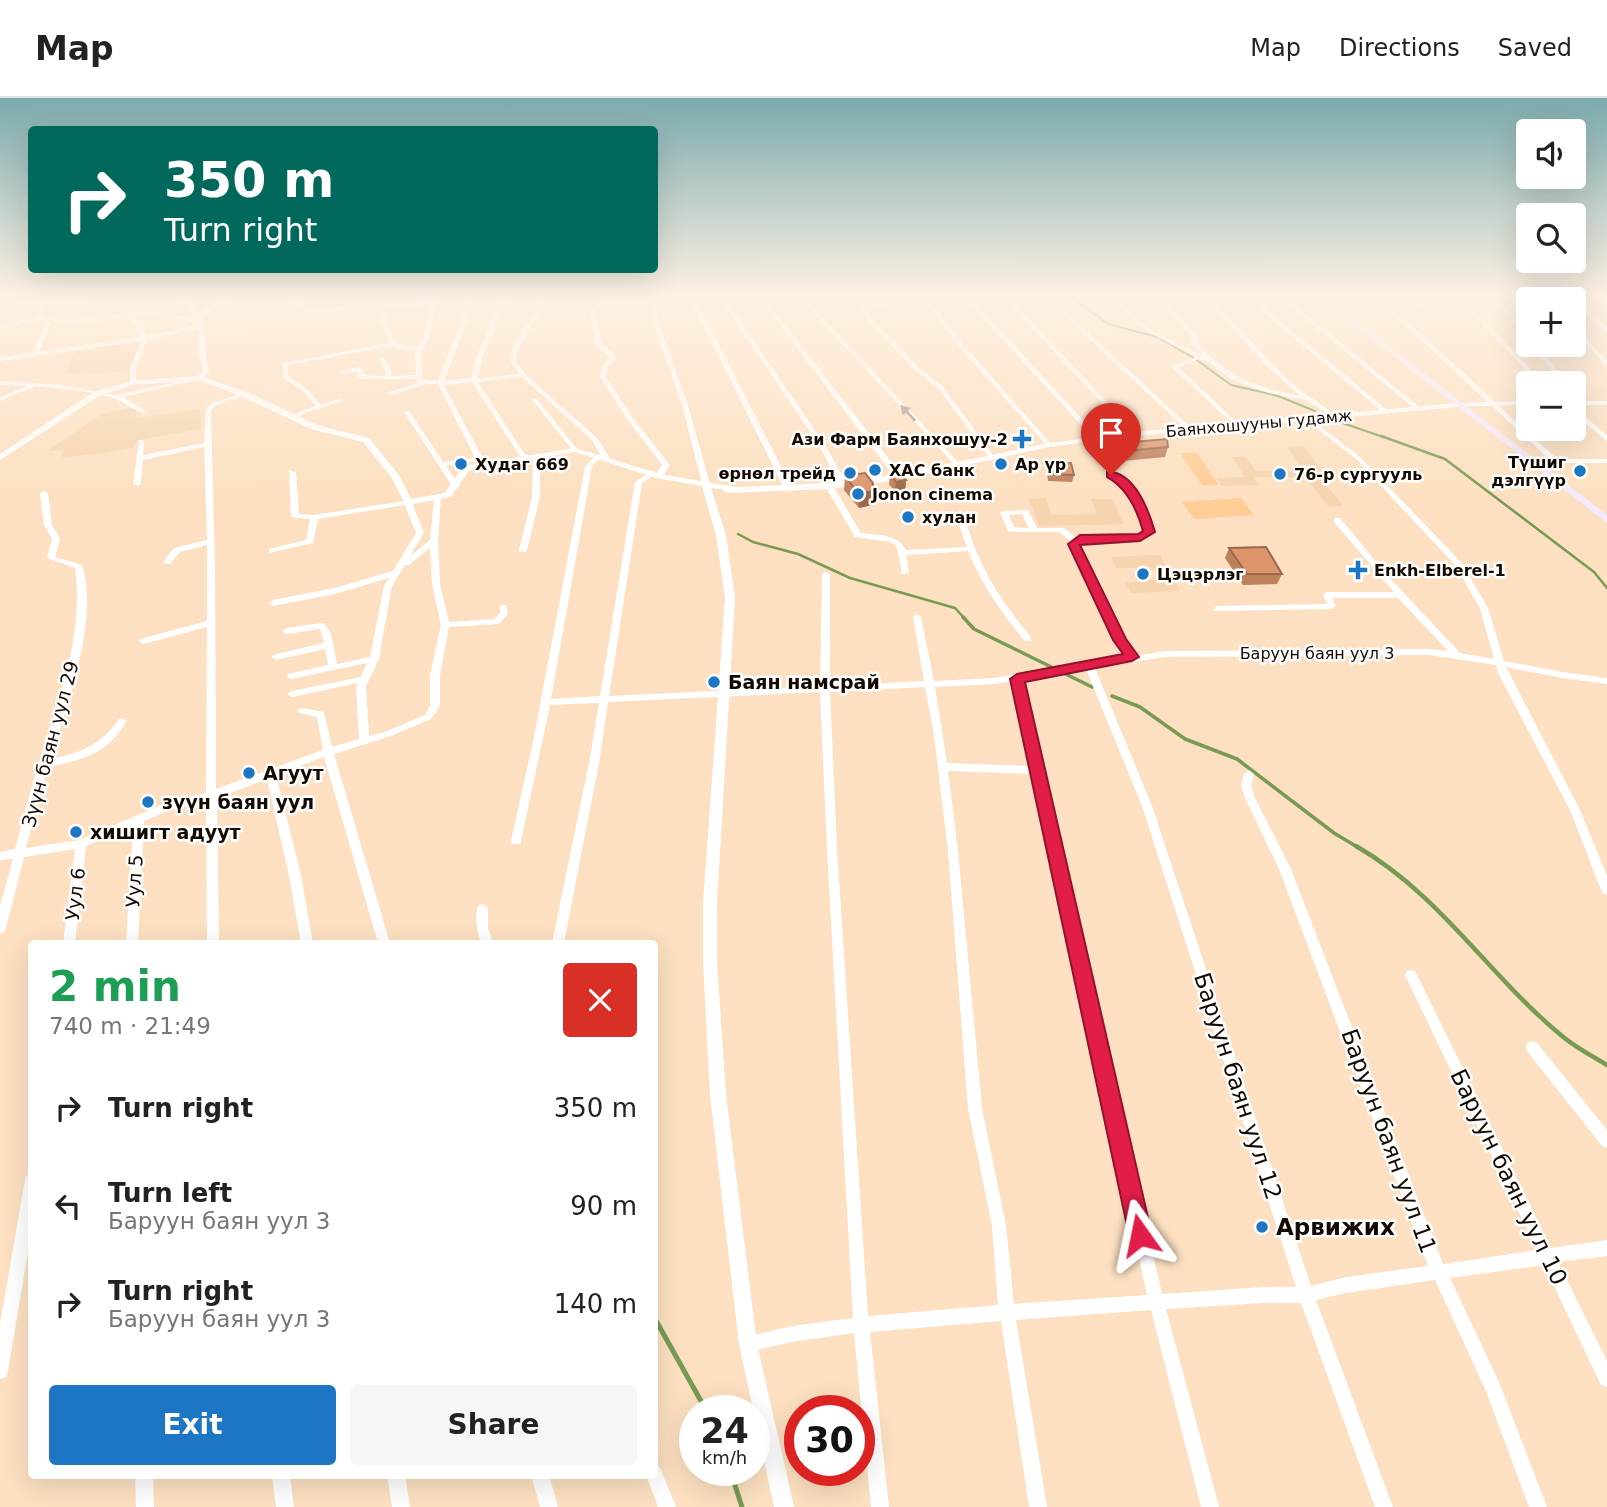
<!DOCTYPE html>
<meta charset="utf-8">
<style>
:root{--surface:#fff;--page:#f6f6f6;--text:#222;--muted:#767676;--line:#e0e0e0;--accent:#1d76c3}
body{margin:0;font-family:"DejaVu Sans",sans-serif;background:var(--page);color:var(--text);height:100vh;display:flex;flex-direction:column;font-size:26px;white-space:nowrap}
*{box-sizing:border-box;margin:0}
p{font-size:23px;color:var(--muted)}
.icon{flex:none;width:38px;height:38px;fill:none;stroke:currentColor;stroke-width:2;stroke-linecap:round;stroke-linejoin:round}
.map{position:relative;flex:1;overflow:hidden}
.panel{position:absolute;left:28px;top:842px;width:630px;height:539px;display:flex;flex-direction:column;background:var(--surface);border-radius:7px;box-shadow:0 7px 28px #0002}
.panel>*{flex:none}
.hud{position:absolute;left:28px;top:28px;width:630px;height:147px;border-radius:7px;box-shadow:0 7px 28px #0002;background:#00695c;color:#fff;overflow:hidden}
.fabs{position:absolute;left:1516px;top:21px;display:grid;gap:14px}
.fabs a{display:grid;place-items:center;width:70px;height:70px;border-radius:7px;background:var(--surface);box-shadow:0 7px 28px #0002;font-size:35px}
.speed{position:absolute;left:679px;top:1297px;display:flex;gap:14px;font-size:35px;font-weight:700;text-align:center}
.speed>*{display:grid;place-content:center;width:91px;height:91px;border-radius:50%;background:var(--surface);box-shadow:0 7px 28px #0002;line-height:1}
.speed small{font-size:18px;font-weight:400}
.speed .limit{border:10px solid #d22;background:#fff;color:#111}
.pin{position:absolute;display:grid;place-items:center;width:60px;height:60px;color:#fff;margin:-72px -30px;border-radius:50% 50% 50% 0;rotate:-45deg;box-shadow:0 0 7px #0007}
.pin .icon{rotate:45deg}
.me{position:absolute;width:77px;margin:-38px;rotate:348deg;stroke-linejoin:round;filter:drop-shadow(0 0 5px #0008)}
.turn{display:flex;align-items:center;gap:24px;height:147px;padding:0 21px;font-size:32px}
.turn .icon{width:91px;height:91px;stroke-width:2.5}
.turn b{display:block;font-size:49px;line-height:60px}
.round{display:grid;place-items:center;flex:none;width:74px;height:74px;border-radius:7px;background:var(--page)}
.headline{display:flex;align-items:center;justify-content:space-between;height:119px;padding:0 21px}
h1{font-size:42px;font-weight:700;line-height:52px;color:#1e9e55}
.cta{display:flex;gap:14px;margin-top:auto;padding:14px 21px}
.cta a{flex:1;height:80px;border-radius:7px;background:var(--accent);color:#fff;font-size:28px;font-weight:700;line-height:80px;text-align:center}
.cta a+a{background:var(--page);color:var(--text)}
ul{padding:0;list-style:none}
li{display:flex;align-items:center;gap:21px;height:98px;padding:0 21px}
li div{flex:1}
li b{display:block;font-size:26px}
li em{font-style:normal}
header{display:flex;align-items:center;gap:42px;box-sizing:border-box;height:98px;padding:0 35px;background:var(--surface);border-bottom:2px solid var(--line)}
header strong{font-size:33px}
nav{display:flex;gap:38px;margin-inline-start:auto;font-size:24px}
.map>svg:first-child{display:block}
</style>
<header>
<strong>Map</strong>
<nav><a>Map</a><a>Directions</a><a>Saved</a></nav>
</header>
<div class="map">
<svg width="1607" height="1409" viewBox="0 0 1607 1409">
<rect width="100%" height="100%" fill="#fce0c1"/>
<!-- built -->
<g fill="#f5d4af">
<path d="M135,243L138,245L129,274L64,276L75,253Z"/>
<path d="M130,310L135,311L137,320L200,311L201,331L138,342L133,350L110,354L62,360L64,352L47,353L102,316Z"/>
<path d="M1303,348L1322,373L1316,374L1343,408H1328L1305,379H1254L1258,387L1222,388L1216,380L1245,379L1232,359H1246L1256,373H1304L1287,349Z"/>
<path d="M1045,400L1052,417L1097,416L1091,401H1112L1124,426L1039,428L1029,401Z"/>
<path d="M1160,457L1167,470L1144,471L1150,482H1174L1180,493L1131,495L1125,485L1143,483L1136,470H1116L1111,459Z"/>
</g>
<!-- green -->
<g fill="#ffcd95">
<path d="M1180,355H1197L1219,387H1202Z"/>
<path d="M1241,400L1254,417L1194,421L1182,404Z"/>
</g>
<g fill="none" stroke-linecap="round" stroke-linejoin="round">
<!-- stream-far4 -->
<g stroke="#789b54" stroke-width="2">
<path d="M1069,197L1108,226L1157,239L1194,260L1231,287L1278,298L1315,313"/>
<path d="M1331,321L1386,340"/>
</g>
<!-- stream-far3 -->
<g stroke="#789b54" stroke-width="2.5">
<path d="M1381,338L1445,361L1594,474L1607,490"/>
<path d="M738,436L753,444L798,456L850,480L955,510L965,521"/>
</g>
<!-- stream-far2 -->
<g stroke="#789b54" stroke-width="3.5">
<path d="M963,519L974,531L1092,589"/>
<path d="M1112,598L1140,609L1185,641L1237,661L1334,735L1359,750"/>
</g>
<!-- stream-far1 -->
<path stroke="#789b54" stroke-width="4.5" d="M1356,748C1441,797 1488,877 1562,938C1575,949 1592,958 1607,967"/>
<!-- stream -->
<g stroke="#789b54" stroke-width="5">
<path d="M654,1219L706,1312"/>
<path d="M730,1372L742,1409"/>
</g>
<!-- minor -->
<g fill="#fff" fill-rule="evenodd">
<path d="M175,197L193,207L200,216C221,199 229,197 255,197L222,204L202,220C207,235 203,255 209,273L201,281L123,299L146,313V315C134,314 122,302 110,299C88,293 65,291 42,289L36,288L0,303V299L28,288L0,287V283L60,287L116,297L196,280L203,273L199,257V231L147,242L136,270V285L133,287L130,285V270L142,243L0,263V259L33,255L45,226L41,222L0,230V226L38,220L36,217L41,211L40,208L0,205V201L42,205L65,199ZM173,201L189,209L197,221L150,213L70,222L44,219L42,217L47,211L45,208L65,203ZM150,217L198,224L199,227L146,238L137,218ZM131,219L141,239L39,254L51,226L47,222L70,226Z"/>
<path d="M294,197H300V205L309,211L378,207L381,205L384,207L431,204L432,197H438L429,240L421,255L422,281L438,283L471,197H477L444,283L471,280L476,260L503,197H509L482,260L478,281L519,276L510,263C512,243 526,230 536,213C539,209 539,203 540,197H546L543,212L532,226L517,254L516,263L525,276L597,340L611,362L605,363L601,358L592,369L551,601L600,598L635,384L651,373H654V377L642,385L609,598L820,588L822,476L826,474L830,476V588L924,583L913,519L917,516L921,519L934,583L993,580L1127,559L1115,542L1070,446L1072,444L1059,434H1015L1008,433L1000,415L1004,413L1028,412L1037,430H1064L1076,440L1138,437L1145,433V428L1122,385L1107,377L1090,342L1093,340L962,197H967L1100,340V342L1097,343L1114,376L1129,384L1153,428L1152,436L1140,441L1082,443L1078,447L1123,541L1136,558L1165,553L1429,551L1448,553L1398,500H1332L1336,508L1332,511L1214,513V509L1217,508L1327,506L1323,497L1327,494H1394L1334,424V420H1340L1386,476L1460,555L1494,561L1480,510L1455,467L1356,361L1305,321L1304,320L1307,318L1360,359L1461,464L1488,510L1504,563L1562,574L1607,580V586L1562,580L1506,569L1580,712L1607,778V797L1603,795L1601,792L1570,712L1498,575L1496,567L1429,557L1165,559L1095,570L1152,708L1311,1188L1346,1179L1428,1168L1279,771L1245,700L1241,687L1244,676L1249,672L1254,676L1251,687L1255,700L1291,771L1443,1166L1537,1152L1405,877L1407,873L1411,872L1415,873L1551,1150L1607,1142V1158L1558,1164L1607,1263V1289L1601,1287L1544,1167L1450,1180L1499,1284L1547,1409H1529L1486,1293L1435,1182L1346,1195L1316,1202L1393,1409H1375L1301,1205H1263L1166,1211L1219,1409H1201L1151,1212L1016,1222L1047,1409H1029L1001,1223L870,1234L889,1409H871L854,1235L792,1244L748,1254L742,1252L740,1246L742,1240L792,1228L853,1220L827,751L820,594L608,604L599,665L564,845H552L589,665L599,605L550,607L521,743L520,746H512L511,743L533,644L585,369L596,357L600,356L592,342L522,279L478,284L524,355L533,361L535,358L540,359V399L527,452L526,454H520L519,452L532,399L533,361L530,363L519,357L472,284L444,287L487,368L480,370L477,363L446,368L460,388L456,390L452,388L404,314L409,313L443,364L475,360L438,286H427L391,297L389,296V294L418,285L416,281H361L358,279L357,273L343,276L340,274L359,268L362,270L364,277L384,278L386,275L380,262L383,260L386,262L392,275L390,278L416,277L415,255L417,252H404L393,248L288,267V278L307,291L321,307L340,301L343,303L305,315L296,321H292V319L301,313L316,308L303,293L283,280V265L390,245L379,219V211L308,215L295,207ZM430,208L423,240L419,248H405L395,245L385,219L384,210ZM1022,416L1029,430L1014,429L1009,417ZM1086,571L1142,708L1296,1189H1263L1162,1196L1022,582ZM1013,583L1031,668L947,665L935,589L993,586ZM925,589L934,637L948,753L968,1010L992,1128L998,1207L868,1218L837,751L830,594ZM948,673L1033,676L1147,1197L1014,1206L1006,1128L982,1010L958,753Z"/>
<path d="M620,197H694L793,392L792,394L785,392L689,199H655L658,223L688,307L710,386L706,388L702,386L682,307L652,223L650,199C635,199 604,201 596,214L602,247L613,254L616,261L608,269L606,279L632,319L670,367L662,380H656L655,378L662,367L627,321L600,279L602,269L610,261L608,256L596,248L590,214L595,207L621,198Z"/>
<path d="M713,197L724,199L825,347L847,386L846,388H840L819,347L720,201Z"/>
<path d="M757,197H762L765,201H796L792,197H798L803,201L846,200L877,205L922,199L921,197L927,199L955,197L929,202L960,243L1052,347L1047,348L956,245L924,202L877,209L864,207L868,216L917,268L942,288L993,357V359H989L938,290L913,270L864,218L859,206L846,204H808L957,363V365H953L807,208L801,204L768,205L903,379L896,381Z"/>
<path d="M1001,197H1006L1136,335V337H1132Z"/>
<path d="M1042,197H1047L1191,330V332H1187Z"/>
<path d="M1106,197H1111L1148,230L1203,258L1191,244L1192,240L1156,197H1161L1197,239V244C1227,279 1256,289 1300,298L1263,264L1203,197H1208L1283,277L1300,292L1338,318L1333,319L1306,302L1269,295L1240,285L1228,279L1206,262L1204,263L1199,261L1178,269L1239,326L1234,327L1171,268L1196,259L1144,232Z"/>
<path d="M1248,197H1253L1276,220L1387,312V314H1383L1272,222Z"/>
<path d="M1277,197H1283L1418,308V310H1414Z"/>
<path d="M1367,197H1373L1411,227L1495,304L1528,303V307L1499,308L1557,361H1607V365H1556L1543,371H1537V367L1550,362L1492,308H1456L1455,307L1458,305L1488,304L1407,229Z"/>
<path d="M1410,197H1415L1425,207V209H1421Z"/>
<path d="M1455,197H1460L1544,285H1538Z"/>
<path d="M1490,197H1495L1528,235V241Z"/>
<path d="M1545,197H1550L1554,201H1548Z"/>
<path d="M1596,197H1601L1607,203V208Z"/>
<path d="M1571,201H1575L1607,229V234L1573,205V201Z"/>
<path d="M1573,226L1607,263V269L1573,232Z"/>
<path d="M1531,247H1537L1568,285H1562Z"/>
<path d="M242,295L247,296L217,307L211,312L215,471L216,691L323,652L317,619L299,615L297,613L299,611L302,610L324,614L332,649L359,641L356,588L358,585L292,599L287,596L292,593L361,579L367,565L291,581L286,578L288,576L328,567L325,551L276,562L271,559L276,556L324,545L320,531L286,536L282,533L286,530L322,525L325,526L331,536L337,566L370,559L384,488L389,480L335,496L273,508L269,505L273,502L335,490L393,473L416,435L405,407L318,421L313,445L269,455V451L306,442L310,421L295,420L291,418L289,372L296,374L299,416L314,417L411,402L424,435L410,458L430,442L434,400L441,398L438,443L440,486L449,524L494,521L500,515V507H506L508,516L499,526L449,529L440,577V608L431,621L391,638L334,656L390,845H378L324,659L276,677L300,773L313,845H301L288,773L267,681L217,700L219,845H207L206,703L170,712L144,723L138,845H126L133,728L86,748L75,845H63L75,751L24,759L6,830L4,834L0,835V808L13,761L0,762V754L15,751C23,722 30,693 39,664C59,601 84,537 75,470L47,460L52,441L44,427L40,395L44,393L48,395L52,427L60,441L55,459L82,467C100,520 66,610 50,662C82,653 99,649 119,621H125L127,623C105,658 85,660 47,670L26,750L80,742L163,706L206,695L207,529L143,546L139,543L140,541L207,523V447L180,454L170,466H167L163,464L174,450L207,442L204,349L143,362L141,386L137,388L133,386L139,342L144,343L143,357L204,345L206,310L213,305ZM430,450L432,486L441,527L430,577V608L425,617L385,634L369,638L366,588L379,561L392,488L405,467H409Z"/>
<path d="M533,301H537L577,351V353H573L533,303Z"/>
<rect x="1573" y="303" width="34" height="4"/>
<path d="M1573,309L1607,337V343L1573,315Z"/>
<path d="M826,386H832L861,435C877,437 898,436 906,452L967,449L958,424L965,422C970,434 973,447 979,459C992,489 1010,514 1031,539V543H1025C1002,516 982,487 968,453L906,457L909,474L905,476H902L897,450L891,444L855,439L825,388Z"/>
<path d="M482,806L486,808L488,811V830L493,845H481C477,833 474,820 478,808Z"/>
<path d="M1532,943L1537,945L1607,1032V1050L1602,1048L1527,953L1526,949L1527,945Z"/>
<path d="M32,1075V1129L8,1273L6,1279L0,1281V1226L25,1082L27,1077Z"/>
<path d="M654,1368L660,1370L676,1409H658L646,1377H654Z"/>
<path d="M135,1377H153L154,1409H136Z"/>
<path d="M272,1377H290L294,1409H276Z"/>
<path d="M387,1377H405L410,1409H392Z"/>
<path d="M531,1377H549L558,1409H540Z"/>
</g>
<!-- tertiary -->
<path fill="#fff" fill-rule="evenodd" d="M199,278L247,294L317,327L369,340L399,377L411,401L445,395L462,370L468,367L575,350L660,376L736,389L829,385L899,376L1049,345L1134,334L1458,305L1462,307L1458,309L1134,338L1049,349L899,382L829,391L726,395L722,391L711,390L726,437L735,500L717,806V864L726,997L757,1246L794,1409H774L739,1246L710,997L703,864V806L725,500L716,437L702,388L656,380L575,354L473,371L468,374L451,399L408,407L404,404L392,380L363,344L311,331L241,298L198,282L133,287L101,297L0,362V356L95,293L133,283Z"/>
<!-- secondary -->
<path fill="#f5e9fe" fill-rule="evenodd" d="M1315,197H1323L1607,417V425Z"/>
</g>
<!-- wall -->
<g fill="#bf805c">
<path d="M1120,345L1168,349L1165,359L1123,363L1117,355Z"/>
<path d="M1048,367L1074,377L1072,384L1048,383L1047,374Z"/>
<path d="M890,376L906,382L905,393L895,394L889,386Z"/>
<path d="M845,378L872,407L859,410L844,392Z"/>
<path d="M1229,450L1282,476L1277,486L1243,487L1225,460Z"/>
</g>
<!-- shaded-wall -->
<g fill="#9b684b">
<path d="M906,382L905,393L895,394L896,384Z"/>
<path d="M873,393L872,407L859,410V396Z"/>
</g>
<!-- building -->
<g fill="#de956b" stroke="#9b684b" stroke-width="2">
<path d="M1167,341L1168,349L1126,353L1120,345Z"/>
<path d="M1071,365L1074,377L1050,376L1048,367Z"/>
<path d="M900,374L906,382L896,384L890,376Z"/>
<path d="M865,375L873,385V393L859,396L845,378Z"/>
<path d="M1266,449L1282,476H1247L1229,450Z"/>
</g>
<!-- one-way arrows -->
<defs><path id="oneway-solid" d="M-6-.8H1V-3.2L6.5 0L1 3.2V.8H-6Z" transform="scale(1.75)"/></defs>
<use fill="#a19d9a" href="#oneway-solid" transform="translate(908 315) rotate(-133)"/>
<!-- sky -->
<linearGradient id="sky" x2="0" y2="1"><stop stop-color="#7baaad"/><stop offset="0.5" stop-color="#fef1e3"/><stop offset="1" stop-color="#fef1e3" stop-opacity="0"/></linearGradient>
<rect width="1607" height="395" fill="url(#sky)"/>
<!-- route -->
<path fill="#e11d48" stroke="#92132f" stroke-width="2" d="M1107,374C1134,372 1149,413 1155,434L1140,443L1080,447L1126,541L1139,559L1132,563L1025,584L1152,1137L1148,1145L1140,1148L1132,1145L1129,1137L1010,581L1017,576L1123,556L1113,542L1068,446L1080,437L1138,436L1143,433C1137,411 1127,390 1107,379Z"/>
<!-- markers -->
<g fill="#1d76c3" stroke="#fff" stroke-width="2.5">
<path d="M1018.5 330.5h7v7h7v7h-7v7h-7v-7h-7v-7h7z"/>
<circle cx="461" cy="366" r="7"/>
<circle cx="1001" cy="366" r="7"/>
<circle cx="875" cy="372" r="7"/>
<circle cx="1580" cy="373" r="7"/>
<circle cx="850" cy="375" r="7"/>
<circle cx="1280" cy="376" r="7"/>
<circle cx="858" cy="396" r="7"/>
<circle cx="908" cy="419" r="7"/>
<path d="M1354.5 461.5h7v7h7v7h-7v7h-7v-7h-7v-7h7z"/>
<circle cx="1143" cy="476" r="7"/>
<circle cx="714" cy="584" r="7"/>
<circle cx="249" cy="675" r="7"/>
<circle cx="148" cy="704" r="7"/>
<circle cx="76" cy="734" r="7"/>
<circle cx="1262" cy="1129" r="7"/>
</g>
<g text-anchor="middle" stroke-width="5" stroke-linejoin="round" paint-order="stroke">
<!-- far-street labels -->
<g font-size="16" fill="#130a02" stroke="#fff">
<text transform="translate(1259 325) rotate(-5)" y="6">Баянхошууны гудамж</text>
<text x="1317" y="561">Баруун баян уул 3</text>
</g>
<!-- far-poi labels -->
<g font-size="16" font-weight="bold" fill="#130a02" stroke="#fff" text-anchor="start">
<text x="1008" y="347" text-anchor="end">Ази Фарм Баянхошуу-2</text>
<text x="1566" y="370" text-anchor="end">Түшиг<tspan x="1566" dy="18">дэлгүүр</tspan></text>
<text x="475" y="372">Худаг 669</text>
<text x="1015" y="372">Ар үр</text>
<text x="889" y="378">ХАС банк</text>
<text x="836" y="381" text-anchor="end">өрнөл трейд</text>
<text x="1294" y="382">76-р сургууль</text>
<text x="872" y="402">Jonon cinema</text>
<text x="922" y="425">хулан</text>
<text x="1374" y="478">Enkh-Elberel-1</text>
<text x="1157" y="482">Цэцэрлэг</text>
</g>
<!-- poi labels -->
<g font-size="19" font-weight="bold" fill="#130a02" stroke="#fff" text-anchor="start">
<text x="728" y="591">Баян намсрай</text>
<text x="263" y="682">Агуут</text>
<text x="162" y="711">зүүн баян уул</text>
<text x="90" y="741">хишигт адуут</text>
</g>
<!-- street labels -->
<g font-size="19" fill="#130a02" stroke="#fff">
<text transform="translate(50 646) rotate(-75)" y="7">Зүүн баян уул 29</text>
<text transform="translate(134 783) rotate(-86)" y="7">Уул 5</text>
<text transform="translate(75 796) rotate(-83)" y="7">Уул 6</text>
</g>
<!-- near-street labels -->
<g font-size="23" fill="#130a02" stroke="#fff">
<text transform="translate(1238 988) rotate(72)" y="8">Баруун баян уул 12</text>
<text transform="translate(1389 1043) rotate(70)" y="8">Баруун баян уул 11</text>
<text transform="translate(1509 1079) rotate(64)" y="8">Баруун баян уул 10</text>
</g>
<!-- near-poi labels -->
<g font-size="23" font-weight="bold" fill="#130a02" stroke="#fff" text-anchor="start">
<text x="1276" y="1137">Арвижих</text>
</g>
</g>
</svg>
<div class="fabs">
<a><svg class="icon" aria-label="sound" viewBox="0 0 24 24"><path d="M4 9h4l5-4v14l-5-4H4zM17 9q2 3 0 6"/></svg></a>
<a><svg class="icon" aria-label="search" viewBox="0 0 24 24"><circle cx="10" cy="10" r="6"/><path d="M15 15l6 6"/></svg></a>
<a>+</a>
<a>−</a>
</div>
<div class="speed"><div>24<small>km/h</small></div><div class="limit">30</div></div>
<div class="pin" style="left:1111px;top:377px;background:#d93025"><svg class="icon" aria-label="arrive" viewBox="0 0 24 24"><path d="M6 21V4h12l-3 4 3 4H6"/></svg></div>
<svg class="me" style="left:1140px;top:1137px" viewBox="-20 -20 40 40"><path d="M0-17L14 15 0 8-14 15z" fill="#e11d48" stroke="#fff" stroke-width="4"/></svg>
<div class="hud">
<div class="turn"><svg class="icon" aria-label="right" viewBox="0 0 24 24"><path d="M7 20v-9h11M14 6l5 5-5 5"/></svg><div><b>350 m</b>Turn right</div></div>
</div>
<section class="panel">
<div class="headline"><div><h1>2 min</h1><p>740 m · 21:49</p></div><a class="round" style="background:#d93025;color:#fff"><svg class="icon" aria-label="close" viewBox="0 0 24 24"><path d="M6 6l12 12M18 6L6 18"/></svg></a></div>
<ul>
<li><svg class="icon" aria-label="right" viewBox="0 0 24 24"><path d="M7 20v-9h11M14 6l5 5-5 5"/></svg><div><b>Turn right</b></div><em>350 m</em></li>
<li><svg class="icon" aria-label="left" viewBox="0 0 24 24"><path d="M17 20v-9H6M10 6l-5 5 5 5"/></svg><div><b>Turn left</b><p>Баруун баян уул 3</p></div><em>90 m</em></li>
<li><svg class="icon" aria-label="right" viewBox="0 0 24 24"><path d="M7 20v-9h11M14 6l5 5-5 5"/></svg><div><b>Turn right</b><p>Баруун баян уул 3</p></div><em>140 m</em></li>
</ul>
<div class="cta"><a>Exit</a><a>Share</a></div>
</section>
</div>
